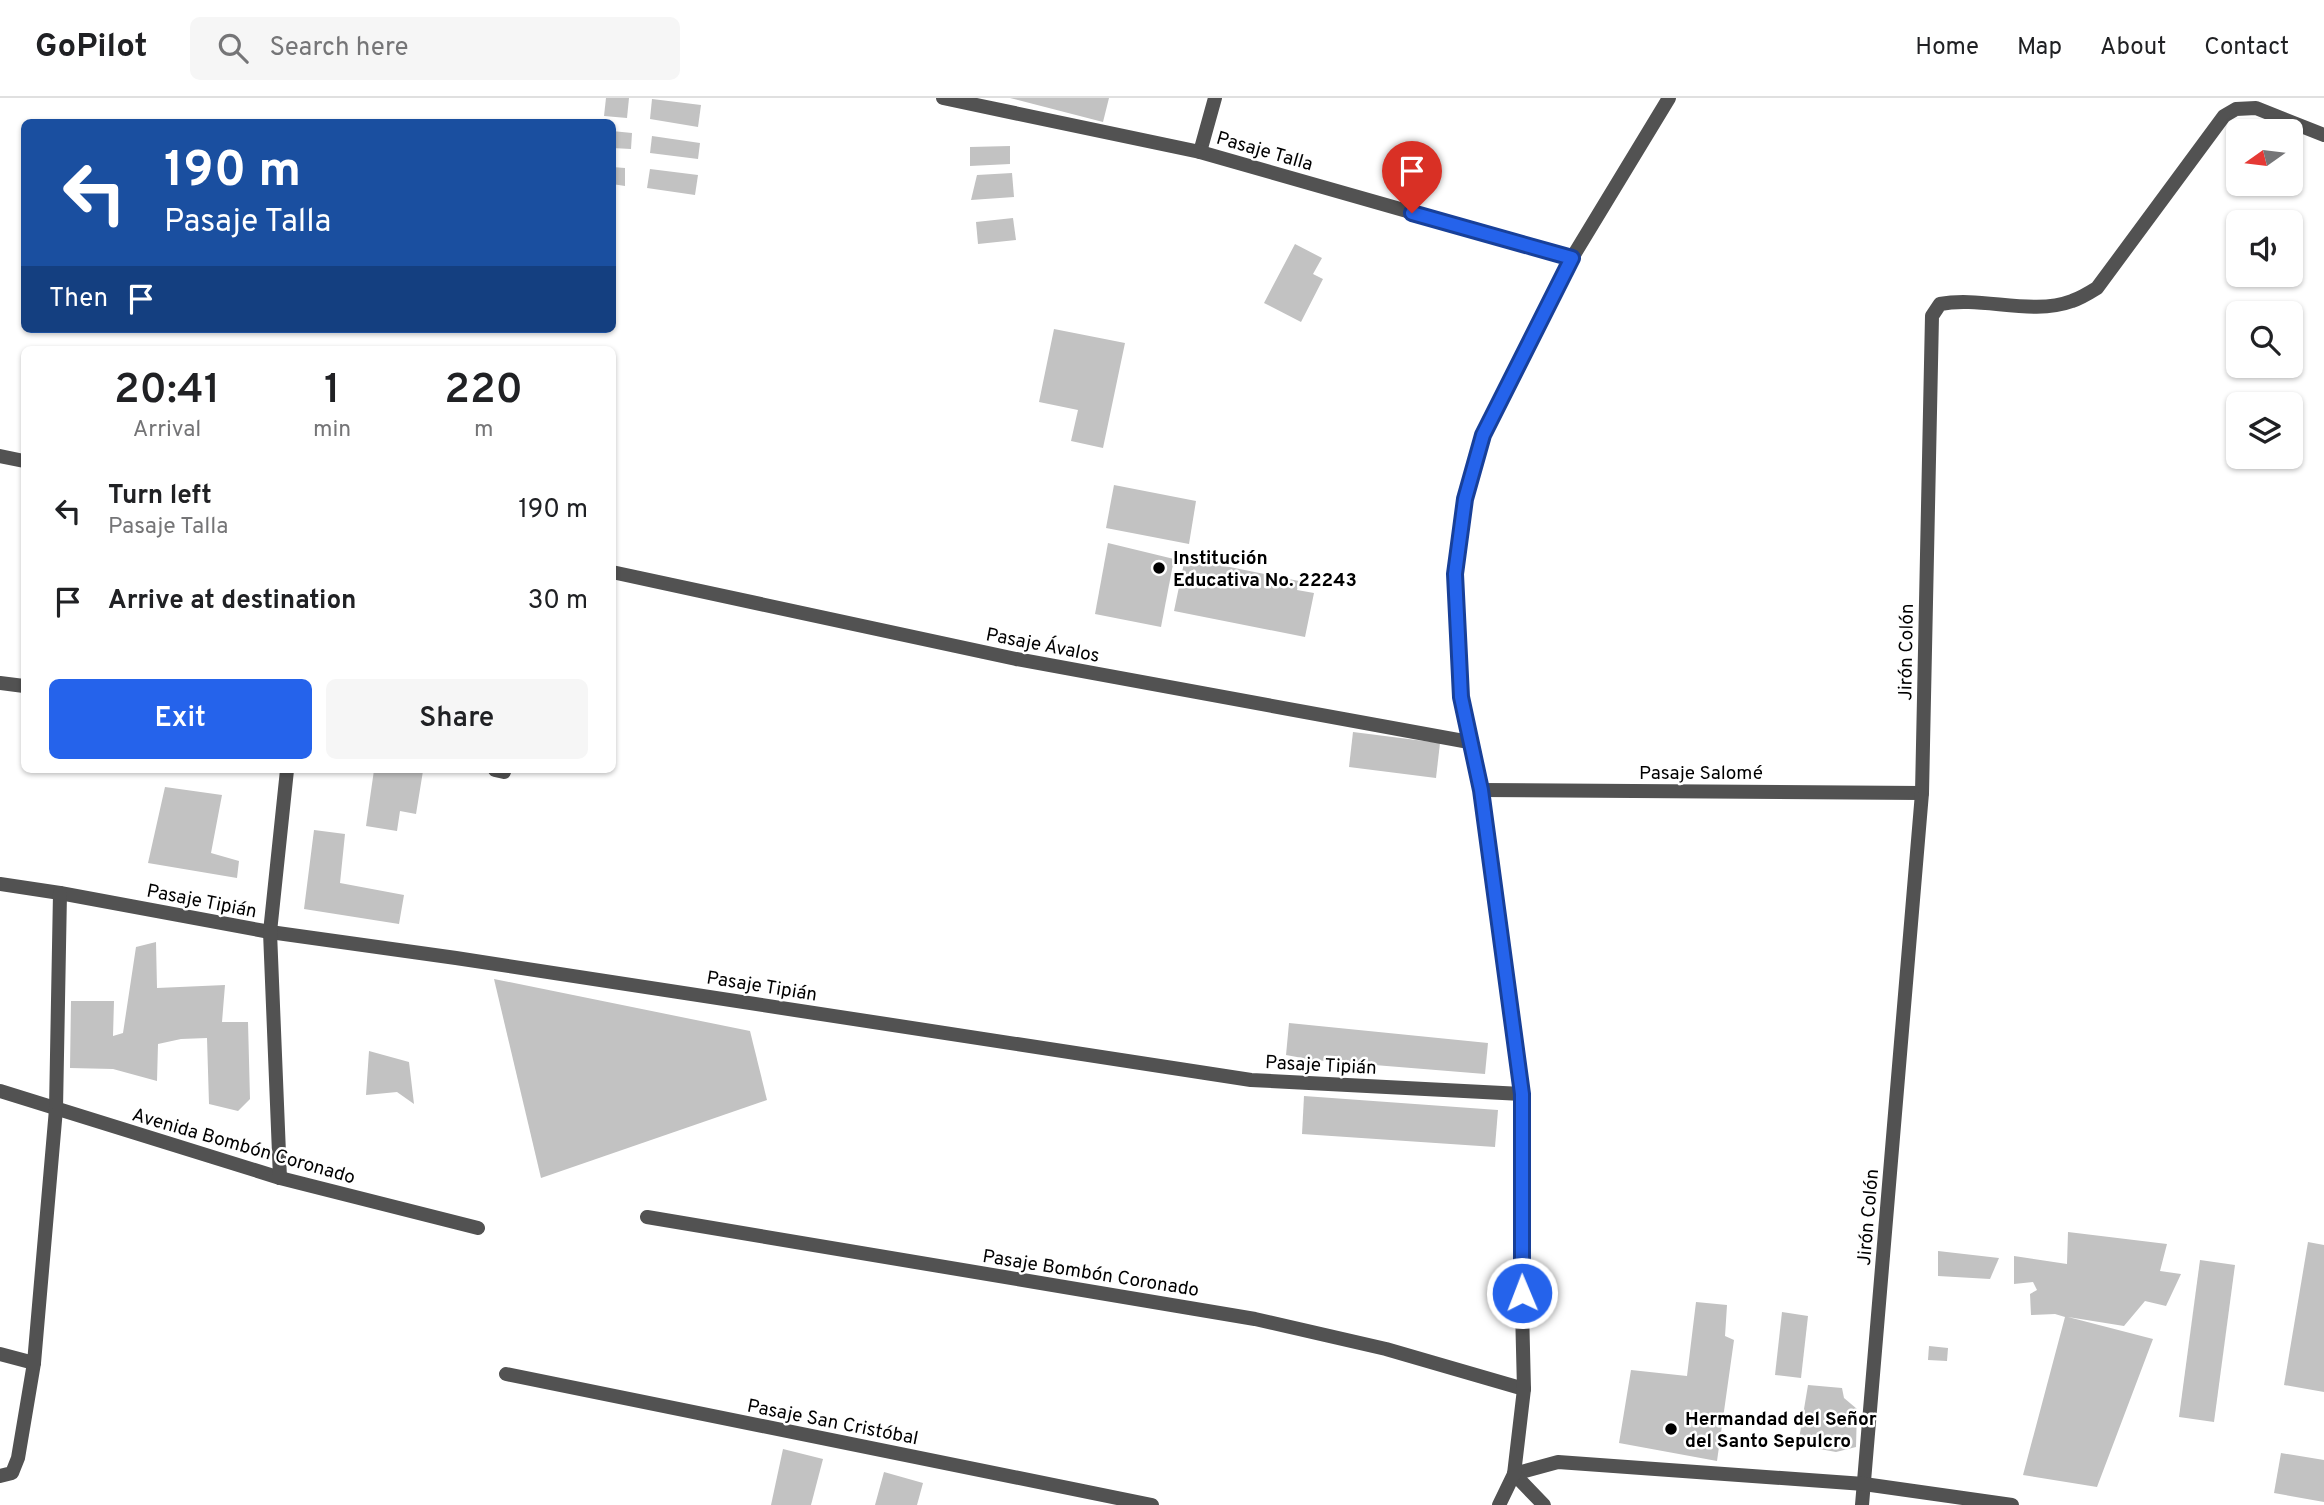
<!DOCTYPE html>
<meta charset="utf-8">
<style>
:root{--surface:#fff;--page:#f6f6f6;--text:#202124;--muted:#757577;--line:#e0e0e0;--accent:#2563eb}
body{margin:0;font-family:Overpass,sans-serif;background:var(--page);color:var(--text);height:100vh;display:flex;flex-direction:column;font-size:26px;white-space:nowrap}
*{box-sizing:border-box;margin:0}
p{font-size:23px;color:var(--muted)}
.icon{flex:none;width:38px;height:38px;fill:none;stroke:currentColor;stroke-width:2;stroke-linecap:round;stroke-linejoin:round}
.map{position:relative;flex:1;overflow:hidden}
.side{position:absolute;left:21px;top:248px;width:595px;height:427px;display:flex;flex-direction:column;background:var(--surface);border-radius:10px;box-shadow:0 2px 5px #0004}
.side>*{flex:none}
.guide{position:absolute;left:21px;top:21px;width:595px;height:214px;border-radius:10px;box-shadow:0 2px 5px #0004;background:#1a4fa0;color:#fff;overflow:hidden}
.needle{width:46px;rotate:256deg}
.tools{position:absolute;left:2226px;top:21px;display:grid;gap:14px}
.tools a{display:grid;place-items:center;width:77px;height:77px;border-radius:10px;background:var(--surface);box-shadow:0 2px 5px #0004;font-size:35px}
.pin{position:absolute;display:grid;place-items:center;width:60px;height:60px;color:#fff;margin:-72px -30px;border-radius:50% 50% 50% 0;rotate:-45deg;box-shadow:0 0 7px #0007}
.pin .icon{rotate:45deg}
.me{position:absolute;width:77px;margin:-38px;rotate:359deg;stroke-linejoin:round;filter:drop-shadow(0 0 5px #0008)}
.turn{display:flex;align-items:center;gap:24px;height:147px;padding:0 28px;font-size:32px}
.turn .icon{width:91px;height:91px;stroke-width:2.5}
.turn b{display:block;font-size:49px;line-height:60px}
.then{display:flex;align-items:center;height:66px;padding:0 28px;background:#0003;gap:14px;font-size:26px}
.eta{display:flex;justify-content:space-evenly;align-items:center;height:119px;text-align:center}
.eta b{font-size:42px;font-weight:600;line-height:49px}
.cta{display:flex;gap:14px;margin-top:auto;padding:14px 28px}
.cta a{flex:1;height:80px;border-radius:10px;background:var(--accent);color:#fff;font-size:28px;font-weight:600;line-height:80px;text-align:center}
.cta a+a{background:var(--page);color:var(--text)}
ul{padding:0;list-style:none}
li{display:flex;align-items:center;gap:21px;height:91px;padding:0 28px}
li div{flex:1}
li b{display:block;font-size:26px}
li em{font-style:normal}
header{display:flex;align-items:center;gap:42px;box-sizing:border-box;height:98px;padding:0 35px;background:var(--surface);border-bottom:2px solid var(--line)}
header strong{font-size:33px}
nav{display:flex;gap:38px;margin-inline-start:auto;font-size:24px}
.search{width:490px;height:63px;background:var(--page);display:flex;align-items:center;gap:18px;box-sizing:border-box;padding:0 24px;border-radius:10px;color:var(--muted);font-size:26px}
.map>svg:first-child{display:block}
</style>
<header>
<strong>GoPilot</strong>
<div class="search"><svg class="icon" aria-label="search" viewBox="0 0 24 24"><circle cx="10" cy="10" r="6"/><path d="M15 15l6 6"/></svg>Search here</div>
<nav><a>Home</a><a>Map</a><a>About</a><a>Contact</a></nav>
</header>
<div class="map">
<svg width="2324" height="1407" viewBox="0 0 2324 1407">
<rect width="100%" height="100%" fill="#fff"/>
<!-- building -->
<g fill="#c2c2c2">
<path d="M606,0H629L627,20L604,18Z"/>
<path d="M1010,0H1109L1103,24Z"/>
<path d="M652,1L701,7L698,29L650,21Z"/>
<path d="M612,33L632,35L631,51L612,50Z"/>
<path d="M652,38L700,45L698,61L650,55Z"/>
<path d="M1010,48V66L970,68V49Z"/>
<path d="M612,69L625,70V88L612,86Z"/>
<path d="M650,71L698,77L695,97L647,90Z"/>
<path d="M1012,75L1014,99L971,102L977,77Z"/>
<path d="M1013,120L1016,142L978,146L976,124Z"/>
<path d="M1295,146L1322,160L1313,176L1323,181L1301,224L1264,205Z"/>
<path d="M1054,231L1125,245L1103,350L1071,343L1078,312L1039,304Z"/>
<path d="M1114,387L1196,403L1189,446L1106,430Z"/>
<path d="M1108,445L1174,461L1161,529L1095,516Z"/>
<path d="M1185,460L1299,483L1297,492L1314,495L1305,539L1174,513Z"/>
<path d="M1353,634L1440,645L1436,680L1349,669Z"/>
<path d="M374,672L423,673L416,716L400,713L397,733L366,728Z"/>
<path d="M165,689L222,697L211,755L239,763L237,780L148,765Z"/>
<path d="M314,732L345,736L340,785L404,797L399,826L304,811Z"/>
<path d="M156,844L157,890L225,887L222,924H248L250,1001L238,1013L209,1006L207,940L181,941L158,946L157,983L113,971L70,970L71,903H114L113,938L123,935L136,849Z"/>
<path d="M494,881L750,933L767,1002L541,1080Z"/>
<path d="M1289,925L1488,945L1485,976L1313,962L1286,957Z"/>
<path d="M369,953L409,964L414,1006L397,994L366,997Z"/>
<path d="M1304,998L1498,1012L1495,1049L1302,1036Z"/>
<path d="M2068,1134L2167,1146L2160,1173L2181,1176L2166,1208L2145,1203L2124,1228L2068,1219L2153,1241L2097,1389L2023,1377L2065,1219L2055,1216L2031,1217L2030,1196L2037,1192L2033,1184L2014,1186V1158L2067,1166Z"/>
<path d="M2308,1144L2324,1147V1294L2284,1287Z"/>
<path d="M1938,1153L1999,1160L1990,1181L1938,1178Z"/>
<path d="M2200,1162L2235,1167L2214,1324L2179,1319Z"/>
<path d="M1696,1204L1727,1207L1725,1238L1734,1242L1717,1363L1619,1345L1631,1272L1687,1278Z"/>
<path d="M1782,1214L1808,1218L1801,1280L1775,1277Z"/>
<path d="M1929,1248L1948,1250L1947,1263L1928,1262Z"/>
<path d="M1808,1287L1842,1290L1844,1300L1857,1311L1856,1349L1836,1354L1798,1347Z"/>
<path d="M783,1351L823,1361L811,1407H771Z"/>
<path d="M2281,1355L2324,1362V1404L2274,1395Z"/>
<path d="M884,1374L923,1385L917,1407H875Z"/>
</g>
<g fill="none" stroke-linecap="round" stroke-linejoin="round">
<!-- service -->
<g stroke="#525252" stroke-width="14">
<path d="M1200,54L1215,0"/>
<path d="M1481,692L1922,695"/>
<path d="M506,1276L1152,1407"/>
</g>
<!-- minor -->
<g stroke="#525252" stroke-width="14">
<path d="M943,0L1200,54L1572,160"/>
<path d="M0,358L24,363"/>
<path d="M612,474L1016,561L1469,644"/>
<path d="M0,585L24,588"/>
<path d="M495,672L504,674"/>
<path d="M0,786L60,795L270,834L456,860L1251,982L1522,996"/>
<path d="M0,993L280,1080L478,1130"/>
<path d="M280,1080L270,834L287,672"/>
<path d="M647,1119L1255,1221L1386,1251L1524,1291"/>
<path d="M0,1256L34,1265"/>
<path d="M0,1378L12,1375L18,1360L34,1265L56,1011L60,795"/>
<path d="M1862,1407L1922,695L1932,218L1940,206C1982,198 2032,218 2072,203C2081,200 2089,195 2097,190L2224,18L2236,11L2256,10L2324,37"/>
</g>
<!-- tertiary -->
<g stroke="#525252" stroke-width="14">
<path d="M1514,1376L1558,1364L1864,1386L2012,1407"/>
<path d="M1514,1376L1544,1407"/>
<path d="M1499,1407L1514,1376L1524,1291L1521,1171L1522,996L1481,692L1461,599L1455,476L1465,401L1483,337L1572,160L1669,0"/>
</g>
</g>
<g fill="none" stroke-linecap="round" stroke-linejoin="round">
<defs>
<path id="route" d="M1412,115L1572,160L1483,337L1465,401L1455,476L1461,599L1481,692L1522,996V1195"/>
</defs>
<!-- route casing -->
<use href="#route" stroke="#184099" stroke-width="18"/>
<!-- route -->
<use href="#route" stroke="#2563eb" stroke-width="12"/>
</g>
<!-- markers -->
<g fill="#000" stroke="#fff" stroke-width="2.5">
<circle cx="1159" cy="470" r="7"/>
<circle cx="1671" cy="1331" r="7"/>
</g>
<g text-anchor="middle" stroke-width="5" stroke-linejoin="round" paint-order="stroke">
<!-- street labels -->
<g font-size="19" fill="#000" stroke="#fff">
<text transform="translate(1265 52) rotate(16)" y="7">Pasaje Talla</text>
<text transform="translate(1043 546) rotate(11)" y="7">Pasaje Ávalos</text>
<text transform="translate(1905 554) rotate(-89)" y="7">Jirón Colón</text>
<text x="1701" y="681">Pasaje Salomé</text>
<text transform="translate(202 802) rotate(11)" y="7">Pasaje Tipián</text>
<text transform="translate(762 887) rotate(9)" y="7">Pasaje Tipián</text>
<text transform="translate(1321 966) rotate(3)" y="7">Pasaje Tipián</text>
<text transform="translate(244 1047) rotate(16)" y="7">Avenida Bombón Coronado</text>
<text transform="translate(1867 1119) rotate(-85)" y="7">Jirón Colón</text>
<text transform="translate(1091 1174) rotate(9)" y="7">Pasaje Bombón Coronado</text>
<text transform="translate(833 1323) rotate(11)" y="7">Pasaje San Cristóbal</text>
</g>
<!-- poi labels -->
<g font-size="19" font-weight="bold" fill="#000" stroke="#fff" text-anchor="start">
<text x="1173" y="466">Institución<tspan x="1173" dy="22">Educativa No. 22243</tspan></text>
<text x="1685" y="1327">Hermandad del Señor<tspan x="1685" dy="22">del Santo Sepulcro</tspan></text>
</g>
</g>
</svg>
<div class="tools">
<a><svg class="needle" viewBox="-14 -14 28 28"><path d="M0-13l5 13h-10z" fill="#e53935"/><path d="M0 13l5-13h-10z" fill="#757577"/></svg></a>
<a><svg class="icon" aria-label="sound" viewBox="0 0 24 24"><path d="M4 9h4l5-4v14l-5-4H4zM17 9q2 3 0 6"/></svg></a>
<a><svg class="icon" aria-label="search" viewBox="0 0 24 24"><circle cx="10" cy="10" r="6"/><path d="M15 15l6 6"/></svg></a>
<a><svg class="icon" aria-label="layers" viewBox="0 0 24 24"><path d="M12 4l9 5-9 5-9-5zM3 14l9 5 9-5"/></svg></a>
</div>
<div class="pin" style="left:1412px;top:115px;background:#d93025"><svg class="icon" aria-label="arrive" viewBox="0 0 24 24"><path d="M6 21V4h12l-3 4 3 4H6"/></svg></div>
<svg class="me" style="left:1522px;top:1195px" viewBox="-20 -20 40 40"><circle r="17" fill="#2563eb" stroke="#fff" stroke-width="3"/><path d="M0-11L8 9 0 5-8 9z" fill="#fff"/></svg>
<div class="guide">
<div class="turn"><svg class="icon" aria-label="left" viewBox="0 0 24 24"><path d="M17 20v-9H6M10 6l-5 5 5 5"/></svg><div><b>190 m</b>Pasaje Talla</div></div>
<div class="then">Then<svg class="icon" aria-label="arrive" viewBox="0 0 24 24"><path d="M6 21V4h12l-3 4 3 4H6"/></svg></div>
</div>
<section class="side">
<div class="eta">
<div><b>20:41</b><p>Arrival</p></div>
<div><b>1</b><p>min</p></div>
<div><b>220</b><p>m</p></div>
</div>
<ul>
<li><svg class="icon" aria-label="left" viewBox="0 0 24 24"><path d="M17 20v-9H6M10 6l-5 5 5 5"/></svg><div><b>Turn left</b><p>Pasaje Talla</p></div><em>190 m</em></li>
<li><svg class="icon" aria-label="arrive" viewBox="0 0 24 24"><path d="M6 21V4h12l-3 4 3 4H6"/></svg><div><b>Arrive at destination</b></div><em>30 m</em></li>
</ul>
<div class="cta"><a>Exit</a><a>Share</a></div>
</section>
</div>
